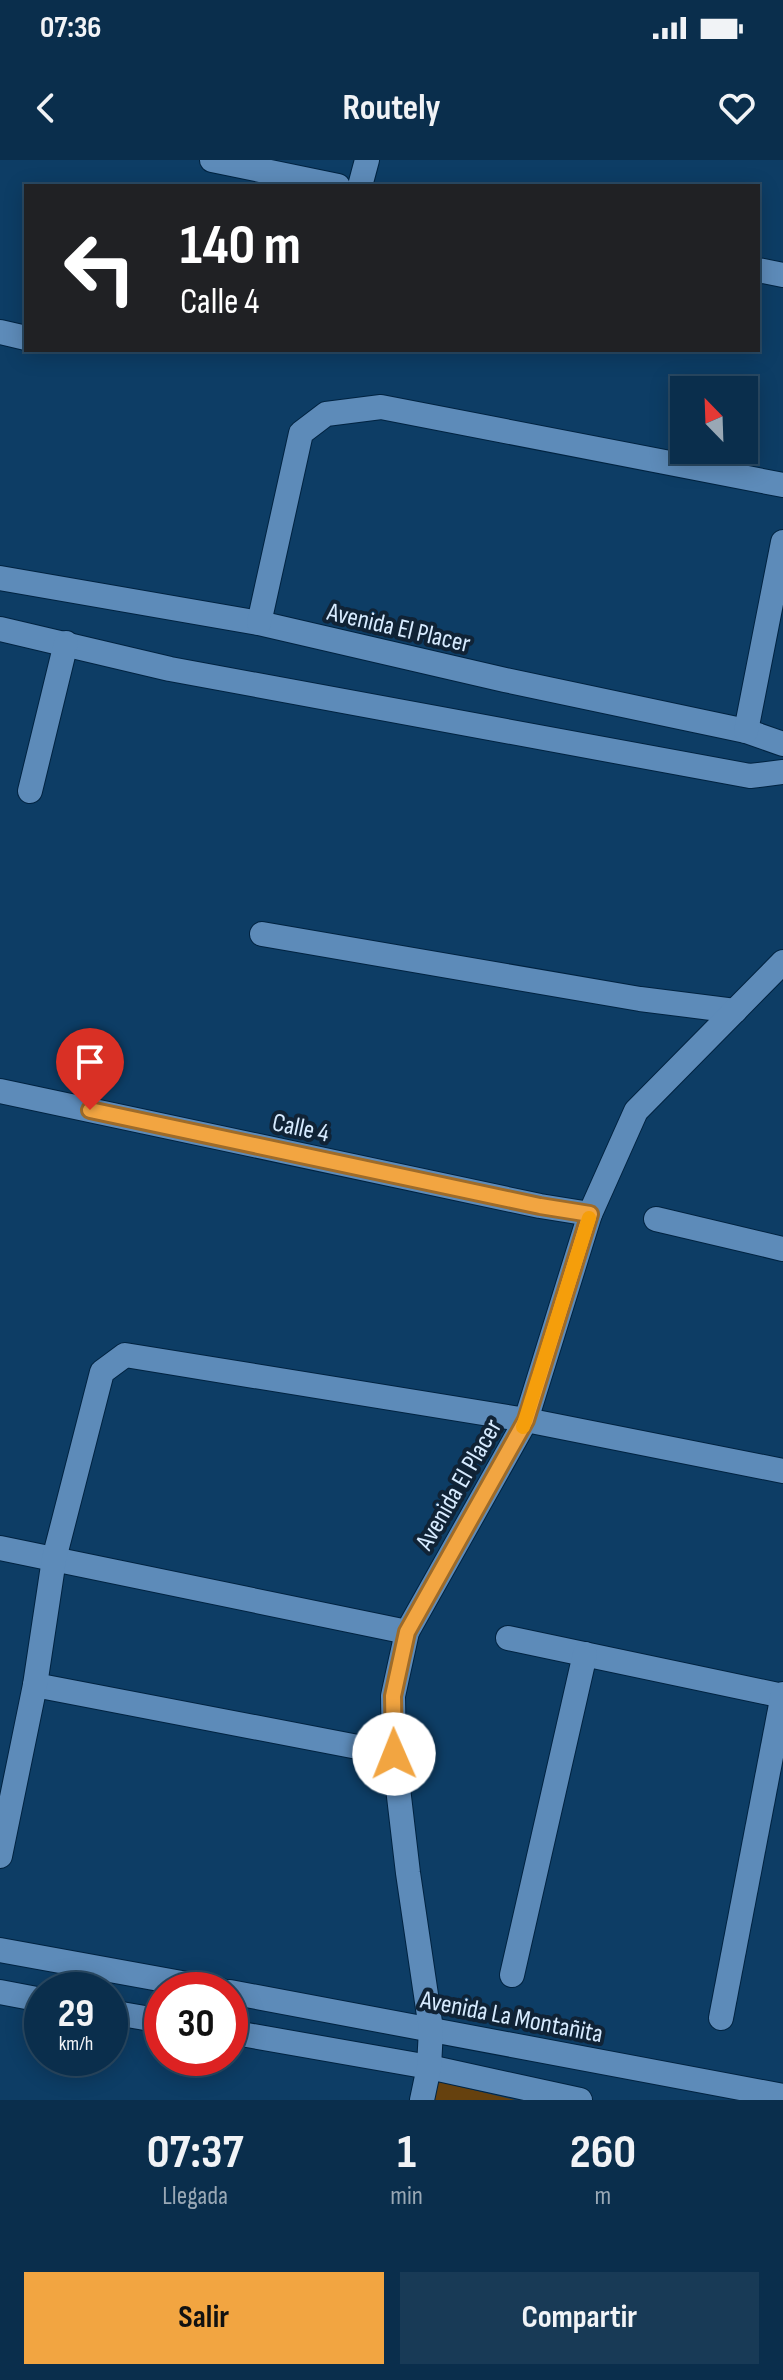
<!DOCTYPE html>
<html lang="es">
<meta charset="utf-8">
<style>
:root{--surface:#0a2e4c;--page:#183a56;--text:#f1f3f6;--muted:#99a8b5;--line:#2a4a64;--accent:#f2a541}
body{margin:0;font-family:"Sofia Sans Condensed",sans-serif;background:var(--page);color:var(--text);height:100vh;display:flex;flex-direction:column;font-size:30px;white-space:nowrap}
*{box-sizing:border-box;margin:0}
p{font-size:26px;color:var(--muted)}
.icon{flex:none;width:44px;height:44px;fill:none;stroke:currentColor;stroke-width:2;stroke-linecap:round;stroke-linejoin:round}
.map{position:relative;height:1940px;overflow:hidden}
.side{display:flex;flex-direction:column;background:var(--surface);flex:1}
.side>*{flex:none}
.banner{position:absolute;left:24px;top:24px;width:736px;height:168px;border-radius:0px;box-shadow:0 4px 20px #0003,0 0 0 2px var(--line);background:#202124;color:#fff;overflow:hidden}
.needle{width:52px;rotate:337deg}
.controls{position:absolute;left:670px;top:216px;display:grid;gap:16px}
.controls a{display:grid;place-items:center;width:88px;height:88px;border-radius:0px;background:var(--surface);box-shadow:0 4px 20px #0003,0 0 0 2px var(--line);font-size:40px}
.speed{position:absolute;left:24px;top:1812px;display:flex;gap:16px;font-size:40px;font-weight:700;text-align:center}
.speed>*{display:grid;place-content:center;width:104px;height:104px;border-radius:50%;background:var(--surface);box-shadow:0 4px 20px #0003,0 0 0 2px var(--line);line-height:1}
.speed small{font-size:20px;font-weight:400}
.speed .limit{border:12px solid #d22;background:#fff;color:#111}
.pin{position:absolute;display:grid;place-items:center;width:68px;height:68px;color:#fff;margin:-82px -34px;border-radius:50% 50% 50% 0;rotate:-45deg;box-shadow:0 0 8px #0007}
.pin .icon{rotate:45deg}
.me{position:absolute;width:88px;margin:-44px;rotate:359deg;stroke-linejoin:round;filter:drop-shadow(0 0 6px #0008)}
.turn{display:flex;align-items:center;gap:28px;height:168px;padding:0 24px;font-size:36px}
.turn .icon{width:104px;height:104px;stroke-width:2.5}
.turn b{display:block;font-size:56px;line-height:68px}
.eta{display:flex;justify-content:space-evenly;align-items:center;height:136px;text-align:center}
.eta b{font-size:48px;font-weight:700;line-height:56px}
.action{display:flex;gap:16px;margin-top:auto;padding:16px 24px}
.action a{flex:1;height:92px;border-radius:0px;background:var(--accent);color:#111;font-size:32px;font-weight:700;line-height:92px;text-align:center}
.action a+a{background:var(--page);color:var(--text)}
.status{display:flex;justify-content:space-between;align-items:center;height:56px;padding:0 40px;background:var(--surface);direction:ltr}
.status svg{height:22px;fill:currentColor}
header{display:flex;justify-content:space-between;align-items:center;height:104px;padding:0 24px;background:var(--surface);font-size:36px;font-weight:700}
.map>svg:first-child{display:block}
</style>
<div class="status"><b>07:36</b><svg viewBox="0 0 49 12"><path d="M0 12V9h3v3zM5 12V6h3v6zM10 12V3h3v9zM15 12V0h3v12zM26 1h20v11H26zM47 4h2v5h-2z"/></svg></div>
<header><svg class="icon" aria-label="back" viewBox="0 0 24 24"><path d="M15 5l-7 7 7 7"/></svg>Routely<svg class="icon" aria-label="heart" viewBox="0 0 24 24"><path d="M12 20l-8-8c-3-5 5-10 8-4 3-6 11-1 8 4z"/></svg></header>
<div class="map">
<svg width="783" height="1940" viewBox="0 0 783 1940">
<rect width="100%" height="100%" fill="#0d3d65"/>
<!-- green -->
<path fill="#66410e" d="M427,1919L515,1940H422Z"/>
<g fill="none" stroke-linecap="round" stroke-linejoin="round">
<defs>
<g id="minor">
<path d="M212,0L338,26"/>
<path d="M360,26L367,0"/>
<path d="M758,110L783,115"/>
<path d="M0,172L26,178"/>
<path d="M0,418L259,463L505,520L746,571L783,584"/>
<path d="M259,463L301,273L326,254L381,247L783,325"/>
<path d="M0,469L170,509L750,616L783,612"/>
<path d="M746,571L783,382"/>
<path d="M30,631L66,483"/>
<path d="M262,774L640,839L735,851"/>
<path d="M0,931L540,1046L590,1054"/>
<path d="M656,1059L783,1089"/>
<path d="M0,1388L407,1472"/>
<path d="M508,1478L783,1536"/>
<path d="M35,1525L394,1594"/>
<path d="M0,1696L35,1525L54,1399L102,1212L125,1195L526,1260L783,1311"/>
<path d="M0,1790L220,1830"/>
<path d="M512,1815L585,1494"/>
<path d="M0,1832L42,1840"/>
<path d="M230,1832L783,1936"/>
<path d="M110,1852L162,1861"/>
<path d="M721,1858L783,1534"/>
<path d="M230,1872L429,1907L580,1940"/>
<path d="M422,1940L429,1907L431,1869L408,1713L394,1594L393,1536L407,1472L526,1260L590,1054L636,951L783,802"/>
</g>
</defs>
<!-- minor casing -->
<use href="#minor" stroke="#002341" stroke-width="26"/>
<!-- minor -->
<use href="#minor" stroke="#5d8bb9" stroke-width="24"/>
</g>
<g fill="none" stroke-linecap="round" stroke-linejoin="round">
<defs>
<path id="route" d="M90,950L540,1046L590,1054L526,1260L407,1472L393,1536L394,1594"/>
</defs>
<!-- route casing -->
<use href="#route" stroke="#9d6b2a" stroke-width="20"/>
<!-- route -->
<use href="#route" stroke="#f2a541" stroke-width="14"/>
<!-- slow -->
<path stroke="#f59e0b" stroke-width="14" d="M523,1267L589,1058"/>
</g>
<g text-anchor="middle" stroke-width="8" stroke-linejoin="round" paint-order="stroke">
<!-- street labels -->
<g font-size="26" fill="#d7ebff" stroke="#102336">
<text transform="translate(399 467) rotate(13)" y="9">Avenida El Placer</text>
<text transform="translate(301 967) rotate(12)" y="9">Calle 4</text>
<text transform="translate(458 1324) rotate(-60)" y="9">Avenida El Placer</text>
<text transform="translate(512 1856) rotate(11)" y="9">Avenida La Montañita</text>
</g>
</g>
</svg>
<div class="controls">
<a><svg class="needle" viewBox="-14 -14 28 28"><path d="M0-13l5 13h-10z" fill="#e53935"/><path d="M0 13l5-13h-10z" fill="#99a8b5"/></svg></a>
</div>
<div class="speed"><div>29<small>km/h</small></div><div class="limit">30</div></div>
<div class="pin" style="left:90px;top:950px;background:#d93025"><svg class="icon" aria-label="arrive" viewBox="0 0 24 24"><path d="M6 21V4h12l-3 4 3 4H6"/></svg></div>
<svg class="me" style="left:394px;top:1594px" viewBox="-20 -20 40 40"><circle r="19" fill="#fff"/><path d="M0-13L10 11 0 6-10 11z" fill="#f2a541"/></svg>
<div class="banner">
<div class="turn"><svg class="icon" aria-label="left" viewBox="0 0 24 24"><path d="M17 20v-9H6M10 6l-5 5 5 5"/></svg><div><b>140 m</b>Calle 4</div></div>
</div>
</div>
<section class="side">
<div class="eta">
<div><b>07:37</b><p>Llegada</p></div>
<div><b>1</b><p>min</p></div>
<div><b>260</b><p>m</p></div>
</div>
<div class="action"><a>Salir</a><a>Compartir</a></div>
</section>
